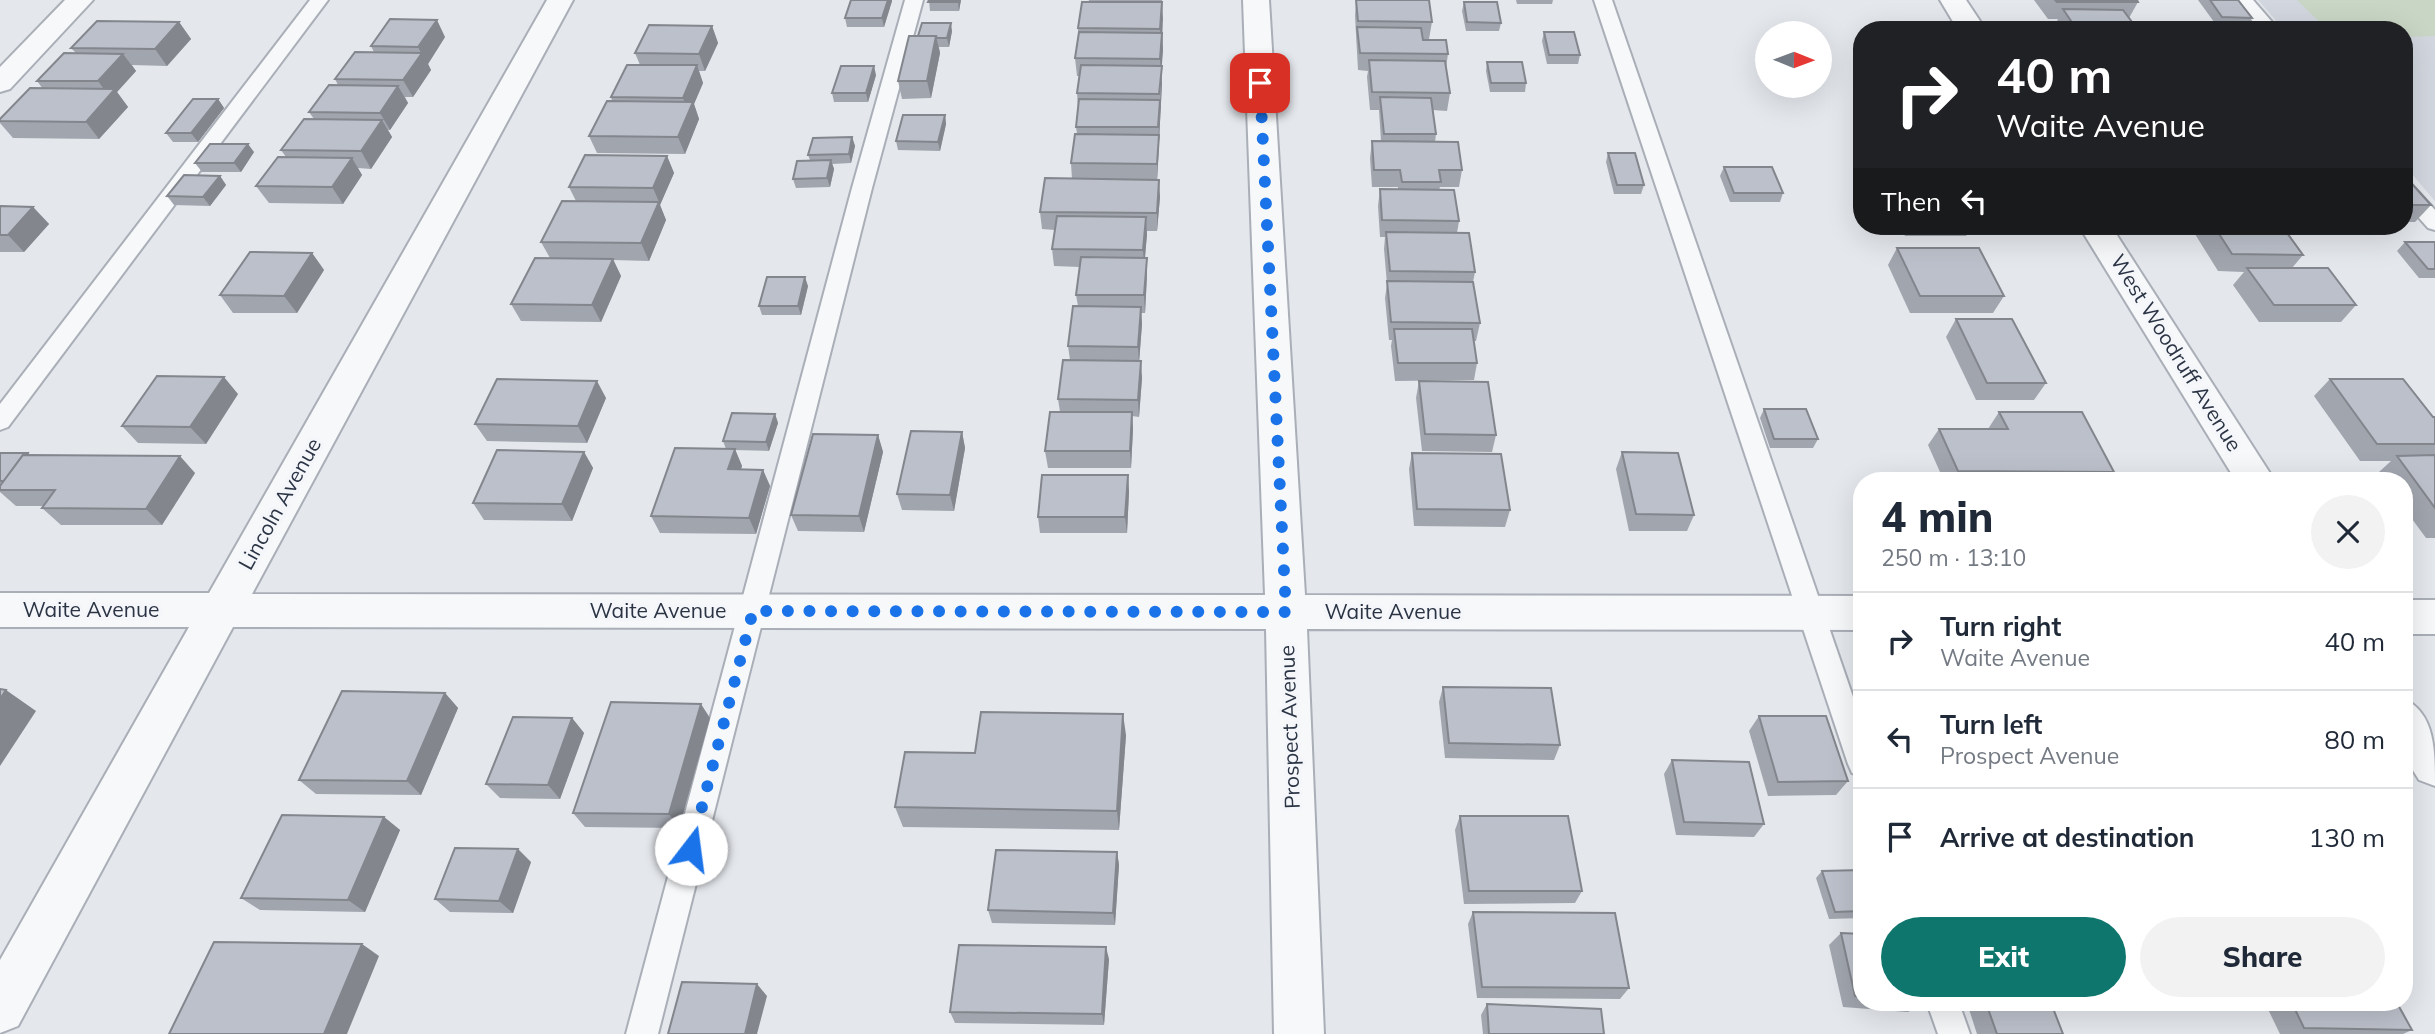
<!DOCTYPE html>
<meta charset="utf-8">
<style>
:root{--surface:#fff;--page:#f2f2f3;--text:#1f2937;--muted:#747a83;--line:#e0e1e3;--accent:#0f766e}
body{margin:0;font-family:Mulish,sans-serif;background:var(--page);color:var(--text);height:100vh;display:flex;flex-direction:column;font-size:26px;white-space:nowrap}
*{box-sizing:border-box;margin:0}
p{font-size:23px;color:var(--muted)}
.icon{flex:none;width:38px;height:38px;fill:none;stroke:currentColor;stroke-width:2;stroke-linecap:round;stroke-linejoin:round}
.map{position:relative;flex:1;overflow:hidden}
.panel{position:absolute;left:1853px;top:472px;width:560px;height:539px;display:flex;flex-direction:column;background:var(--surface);border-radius:28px;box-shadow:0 7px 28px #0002}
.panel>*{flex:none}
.top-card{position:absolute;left:1853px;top:21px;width:560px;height:214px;border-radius:28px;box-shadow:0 7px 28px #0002;background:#202124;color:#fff;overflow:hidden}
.needle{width:46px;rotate:91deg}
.tools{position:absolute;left:1755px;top:21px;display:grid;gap:14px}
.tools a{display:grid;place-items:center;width:77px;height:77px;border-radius:50%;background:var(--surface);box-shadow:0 7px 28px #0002;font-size:35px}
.pin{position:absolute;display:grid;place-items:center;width:60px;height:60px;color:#fff;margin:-30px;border-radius:14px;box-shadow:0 4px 10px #0006}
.me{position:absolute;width:77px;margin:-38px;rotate:15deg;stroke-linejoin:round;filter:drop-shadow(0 0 5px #0008)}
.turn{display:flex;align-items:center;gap:24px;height:147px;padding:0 28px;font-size:32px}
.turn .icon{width:91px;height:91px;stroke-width:2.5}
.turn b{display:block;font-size:49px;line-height:60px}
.then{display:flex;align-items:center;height:66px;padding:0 28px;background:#0003;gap:14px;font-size:26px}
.round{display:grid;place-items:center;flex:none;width:74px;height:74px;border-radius:37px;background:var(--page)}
.overview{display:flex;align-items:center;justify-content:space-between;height:119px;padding:0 28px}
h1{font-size:42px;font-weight:800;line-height:52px}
.cta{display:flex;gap:14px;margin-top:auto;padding:14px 28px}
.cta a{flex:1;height:80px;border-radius:42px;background:var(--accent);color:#fff;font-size:28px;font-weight:800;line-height:80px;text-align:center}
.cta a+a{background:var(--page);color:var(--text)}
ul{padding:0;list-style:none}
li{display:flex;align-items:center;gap:21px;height:98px;padding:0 28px;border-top:2px solid var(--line)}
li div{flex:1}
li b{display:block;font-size:26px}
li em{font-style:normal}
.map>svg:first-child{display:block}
</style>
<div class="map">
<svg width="2435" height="1034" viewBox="0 0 2435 1034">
<rect width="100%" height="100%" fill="#e4e7ec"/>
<!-- built -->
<path fill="#d2d6de" d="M2258,0H2435V201L2405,166L2404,30H2284Z"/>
<!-- green -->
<path fill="#c9d6c5" d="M2297,0H2435V36L2405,37L2404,30H2328Z"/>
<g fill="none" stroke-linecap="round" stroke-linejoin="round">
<defs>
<g id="service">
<path d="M310,0H328L8,427L0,430V404Z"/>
<path d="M905,0H923L872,188L658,1034H626L852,188Z"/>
<path d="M1594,0H1612L1862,723V777L1852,773L1848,764Z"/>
<path d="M2235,0H2253L2279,30H2260Z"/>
<path d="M2404,182L2411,184L2435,210V230L2428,228L2404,201Z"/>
<path d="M1927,1003H1959L1970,1034H1938Z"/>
</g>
<g id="minor">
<path d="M65,0H93L10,89L0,92V67Z"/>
<path d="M547,0H573L252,594L1265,595L1243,0H1269L1305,595L1862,596V630L1307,629L1324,1034H1274L1266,629L233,627L18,1026L0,1033V960L189,627H0V593H209Z"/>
<path d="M1940,0H1966L1986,30H1958Z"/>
<path d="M2079,226H2111L2275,481H2236Z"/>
<rect x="2404" y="600" width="31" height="34"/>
<path d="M2404,699C2435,713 2435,751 2435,786L2419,780L2404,756Z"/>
</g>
</defs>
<!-- service casing -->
<use href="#service" stroke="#a9aeb7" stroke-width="4"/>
<!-- minor casing -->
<use href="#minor" stroke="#a9aeb7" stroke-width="4"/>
<!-- service -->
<use href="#service" fill="#f7f8fa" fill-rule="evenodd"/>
<!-- minor -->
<use href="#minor" fill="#f7f8fa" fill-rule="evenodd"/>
</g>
<!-- wall -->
<g fill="#a1a5ae">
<path d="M929,0H961L959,11H930Z"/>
<path d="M1089,0H1162L1163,50L1161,66L1162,83L1157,180L1160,197L1157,231H1147L1145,258L1147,275L1145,313H1141L1142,324L1139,361L1142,378L1139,417L1132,416L1133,429L1131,468H1048L1045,451L1060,412L1058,399L1070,360L1068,346L1078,306L1076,295L1080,267L1054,266L1052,249L1055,230L1042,229L1040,212L1072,179L1071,163L1077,134L1076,127L1078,108L1077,93L1079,76H1077L1075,58L1078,37V28Z"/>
<path d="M1356,0L1432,22L1429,39H1423V40L1448,54L1446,68L1450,93L1447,111L1432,110L1436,134L1435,142L1462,170L1459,187H1440L1439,190L1459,221L1457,233L1475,272L1473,282L1480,323L1476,341H1474L1477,363L1474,380L1395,381L1391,346L1392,340H1389L1385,298L1387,284L1384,249L1385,237H1380L1378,206L1380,189H1398V187H1372L1370,158L1372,141H1381L1379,110H1370L1367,77L1368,71L1358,70L1355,16Z"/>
<path d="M1516,0H1553L1552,4H1517Z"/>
<path d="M2034,0H2137L2138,2L2129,18L2138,30H2056L2054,27L2058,19H2048Z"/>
<path d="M2198,0H2238L2252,18L2246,27L2217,26Z"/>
<path d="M892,1L884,27H847L845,18Z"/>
<path d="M1464,2L1501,23L1499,31H1466L1462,11Z"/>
<path d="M179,22L191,39L167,66L132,65L136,71L117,92L128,107L99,139L13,138L0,123V119L43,89L37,81L76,53L71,48Z"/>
<path d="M712,26L718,43L705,71H699L703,83L694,104L699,119L685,154L597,153L589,136L612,101L611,97L640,65L635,53Z"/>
<path d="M952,31L949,47H939L940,53L931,98L902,99L898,81L918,36Z"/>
<path d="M1544,32L1580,55L1578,64H1547L1542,41Z"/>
<path d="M445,37L428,64L431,70L413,97H405L408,103L390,130H388L392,137L371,169L358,168L362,175L343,204L269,203L256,186L286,157L281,150L314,119L309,112L338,85L335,79L374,52L371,46Z"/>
<path d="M1487,62L1526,83L1525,92H1490L1486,71Z"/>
<path d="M876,75L868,102H834L832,93Z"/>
<path d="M218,99L224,108L198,142H173L166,133Z"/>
<path d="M945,115L946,124L940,151L898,150L896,141Z"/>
<path d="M852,137L855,146L851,163L832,164L834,169L830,187L796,188L793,179L810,160L808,155Z"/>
<path d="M254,152L241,172H202L195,163Z"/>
<path d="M1608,153L1644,185L1641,194H1614L1606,162Z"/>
<path d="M667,156L674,173L660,205L666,220L649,261L613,260L621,276L601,322L521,321L511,304L550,258L541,242L576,201L569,187Z"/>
<path d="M1724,167L1783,193L1780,202H1730L1720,176Z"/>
<path d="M2404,175L2431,205L2415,222H2404Z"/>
<path d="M220,176L226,185L210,206L174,205L167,196Z"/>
<path d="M0,206L33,207L49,224L24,252H0Z"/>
<path d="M1900,226H1972L1966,236H1905Z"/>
<path d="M2190,226H2282L2303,255L2292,268L2356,305L2341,322H2259L2233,285L2244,272L2218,271Z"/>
<path d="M2405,242H2435V278H2419L2397,251Z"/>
<path d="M1897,248L2004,296L1993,313H1910L1888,265Z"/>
<path d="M312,253L324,270L297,313H233L220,295Z"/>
<path d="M808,286L801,315H762L759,306Z"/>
<path d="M1956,319L2046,383L2034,400H1976L1946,337Z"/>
<path d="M2330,379L2435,417V538H2426L2404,508V481H2385L2379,472L2391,461H2360L2314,396Z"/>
<path d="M1419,381L1496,435L1492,452L1422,451L1416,398Z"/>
<path d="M238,394L206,444L138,443L122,426Z"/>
<path d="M606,398L587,443L487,441L475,424Z"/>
<path d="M1764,409L1818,439L1813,448H1770L1760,418Z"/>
<path d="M1999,412L2114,472L2106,481H1944L1928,445L1939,429H1988Z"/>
<path d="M775,414L778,423L769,451L735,450L742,466L741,469L763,470L770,486L756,534L660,533L651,516L726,449L723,441Z"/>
<path d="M962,432L965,448L954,511L902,510L897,494Z"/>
<path d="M878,435L883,452L864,532L798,531L791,515Z"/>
<path d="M584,452L593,468L572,521L484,520L473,503Z"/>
<path d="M1622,452L1694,515L1687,531H1629L1616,469Z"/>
<path d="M0,453H28L30,455L195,473L162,525H61L42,508L44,506H16L0,492Z"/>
<path d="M1412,453L1510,510L1505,527L1414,526L1409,469Z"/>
<path d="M1128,475L1129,492L1127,533H1040L1038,517Z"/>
<path d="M1443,687L1560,745L1554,760L1445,758L1439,702Z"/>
<path d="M445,693L458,708L421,795L316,794L299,780Z"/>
<path d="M1759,716L1848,781L1836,795L1768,796L1749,731Z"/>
<path d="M572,718L584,733L560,799L500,798L486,784Z"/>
<path d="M710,718L679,828L585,827L573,813Z"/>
<path d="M1126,735L1119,830L903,827L895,807L975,753Z"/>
<path d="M1672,760L1764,824L1754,837L1676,835L1664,774Z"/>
<path d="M1460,816L1582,891L1575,903L1464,904L1455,830Z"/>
<path d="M384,817L400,830L365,912L260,910L241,898Z"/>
<path d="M1117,852L1119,865L1115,925L992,923L988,910Z"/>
<path d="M531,862L513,913L450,912L435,899Z"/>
<path d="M1862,870V918L1829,919L1816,878L1822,871Z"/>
<path d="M1473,912L1629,988L1620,999L1477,998L1468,924Z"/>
<path d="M1841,933L1862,934V1003H1920L1908,1012L1843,1007L1829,945Z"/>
<path d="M1109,959L1104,1025L955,1023L950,1012Z"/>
<path d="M1967,1003H2051L2063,1034H1977Z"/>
<path d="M2265,1003H2397L2412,1030L2403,1034H2280Z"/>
<path d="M1487,1004L1604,1034H1483L1481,1015Z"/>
</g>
<!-- shaded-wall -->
<g fill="#83868d">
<path d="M888,0H892V1L884,27L882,18Z"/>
<path d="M958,0H961L959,11L958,2Z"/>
<path d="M1162,2L1163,19L1161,46L1160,29Z"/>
<path d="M437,20L445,37L428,64L431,70L413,97L403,80L421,53L418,47Z"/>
<path d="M179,22L191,39L167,66L155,49Z"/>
<path d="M951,23L952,31L949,47L947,38Z"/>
<path d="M712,26L718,43L705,71L699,54Z"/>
<path d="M1162,33L1163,50L1161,77L1160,59Z"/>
<path d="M936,36L940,53L931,98L927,81Z"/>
<path d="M123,54L136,71L117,92L128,107L99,139L86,122L109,96L98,81Z"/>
<path d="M697,65L703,83L694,104L699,119L685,154L678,137L688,113L683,98Z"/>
<path d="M874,66L876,75L868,102L866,93Z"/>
<path d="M1162,66V83L1157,182V164Z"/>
<path d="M398,86L408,103L390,130L380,113Z"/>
<path d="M218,99L224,108L198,142L191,133Z"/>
<path d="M945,115L946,124L940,151L938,142Z"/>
<path d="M382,120L392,137L371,169L361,151Z"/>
<path d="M852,137L855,146L851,163L849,154Z"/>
<path d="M248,144L254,152L241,172L234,163Z"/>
<path d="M667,156L674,173L660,205L666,220L649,261L641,243L659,202L653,188Z"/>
<path d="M352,158L362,175L343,204L332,187Z"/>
<path d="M831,160L834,169L830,187L827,178Z"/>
<path d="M220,176L226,185L210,206L203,197Z"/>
<path d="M1159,180L1160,197L1157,231V213Z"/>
<path d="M33,207L49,224L24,252L8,235Z"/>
<path d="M1146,217L1147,235L1144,267L1143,250Z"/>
<path d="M312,253L324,270L297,313L284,296Z"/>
<path d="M1147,258V275L1145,313L1144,295Z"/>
<path d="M613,259L621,276L601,322L592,305Z"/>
<path d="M805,277L808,286L801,315L798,306Z"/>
<path d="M1141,307L1142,324L1139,364L1138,347Z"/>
<path d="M1141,361L1142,378L1139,417L1138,400Z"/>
<path d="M224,377L238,394L206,444L190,427Z"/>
<path d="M597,381L606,398L587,443L578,426Z"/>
<path d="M1132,412L1133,429L1131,468L1130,451Z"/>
<path d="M775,414L778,423L769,451L766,442Z"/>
<path d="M962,432L965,448L954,511L950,495Z"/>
<path d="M878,435L883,452L864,532L859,516Z"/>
<path d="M735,449L742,466L736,486L728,469Z"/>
<path d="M584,452L593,468L572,521L562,504Z"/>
<path d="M180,456L195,473L162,525L146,509Z"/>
<path d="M763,470L770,486L756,534L749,518Z"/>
<path d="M1128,475L1129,492L1127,533L1125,517Z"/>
<path d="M6,690L36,711L0,766V699Z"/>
<path d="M445,693L458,708L421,795L407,781Z"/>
<path d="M701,704L710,718L679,828L669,814Z"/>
<path d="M1123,714L1126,735L1119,830L1117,811Z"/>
<path d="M572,718L584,733L560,799L548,785Z"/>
<path d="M384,817L400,830L365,912L348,900Z"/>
<path d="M518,849L531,862L513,913L499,901Z"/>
<path d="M1117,852L1119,865L1115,925L1113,913Z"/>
<path d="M362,944L379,956L347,1034H324Z"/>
<path d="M1106,947L1109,959L1104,1025L1102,1014Z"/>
<path d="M757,984L767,996L757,1034H745Z"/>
</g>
<!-- building -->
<g fill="#bbc0ca" stroke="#83868d" stroke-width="2">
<path d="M851,0H888L882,18H845Z"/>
<path d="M929,0H958V2H928Z"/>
<path d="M1356,0H1429L1432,22L1358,21Z"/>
<path d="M2055,0H2137L2138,2H2057Z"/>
<path d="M2210,0H2238L2252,18L2222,17Z"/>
<path d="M1082,2H1162L1160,29L1078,28Z"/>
<path d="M1464,2H1497L1501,23L1467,22Z"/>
<path d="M2063,9L2123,10L2138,30H2077Z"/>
<path d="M390,19L437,20L418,47L371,46Z"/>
<path d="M97,21L179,22L155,49L71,48Z"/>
<path d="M922,23H951L947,38H937L936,36H918Z"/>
<path d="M649,25L712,26L699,54L635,53Z"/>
<path d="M1357,27L1421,28L1423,40H1446L1448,54L1360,53Z"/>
<path d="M1079,32L1162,33L1160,59L1075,58Z"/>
<path d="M1544,32H1574L1580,55H1549Z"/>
<path d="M909,36H936L927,81H898Z"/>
<path d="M355,52L422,53L403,80L335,79Z"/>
<path d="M64,53L123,54L98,81H37Z"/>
<path d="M1369,60L1445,61L1450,93L1372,92Z"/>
<path d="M1487,62H1522L1526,83H1491Z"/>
<path d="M627,65H697L683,98L611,97Z"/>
<path d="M1081,65L1162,66L1159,94L1077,93Z"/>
<path d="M841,66H874L866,93H832Z"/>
<path d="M329,85L398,86L380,113L309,112Z"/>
<path d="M30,88L115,89L86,122L0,121V119Z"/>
<path d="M1380,97L1431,98L1436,134H1384Z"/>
<path d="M193,99H218L191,133H166Z"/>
<path d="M1079,99L1160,100L1158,127H1076Z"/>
<path d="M607,101L693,102L678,137L589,136Z"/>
<path d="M903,115H945L938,142L896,141Z"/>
<path d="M304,119L382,120L361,151L281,150Z"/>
<path d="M1075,134L1159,135L1157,164L1071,163Z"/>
<path d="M852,137L849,154L808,155L813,138Z"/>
<path d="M1372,141L1458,142L1462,170H1439L1441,182H1402L1400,170H1374Z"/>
<path d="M210,144H248L234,163H195Z"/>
<path d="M1608,153H1635L1644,185H1617Z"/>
<path d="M585,155L667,156L653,188L569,187Z"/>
<path d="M278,157L352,158L332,187L256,186Z"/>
<path d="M831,160L827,178L793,179L797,161Z"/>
<path d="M1724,167H1772L1783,193H1734Z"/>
<path d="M184,175L220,176L203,197L167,196Z"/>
<path d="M2404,175L2431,205H2404Z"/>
<path d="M1045,178L1159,180L1157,213L1040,212Z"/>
<path d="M1380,189L1454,190L1459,221L1382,220Z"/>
<path d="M562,201L659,202L641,243L541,242Z"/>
<path d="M0,206L33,207L8,235H0Z"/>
<path d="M1057,216L1146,217L1143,250L1052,249Z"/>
<path d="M2214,226H2282L2303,255L2232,254Z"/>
<path d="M1386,232L1469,233L1475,272L1390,271Z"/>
<path d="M2405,242H2435V269H2428Z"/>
<path d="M1897,248H1979L2004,296H1920Z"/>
<path d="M250,252L312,253L284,296L220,295Z"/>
<path d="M1081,257L1147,258L1144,295H1076Z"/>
<path d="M535,258L613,259L592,305L511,304Z"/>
<path d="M2247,268H2328L2356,305H2274Z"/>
<path d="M767,277H805L798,306H759Z"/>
<path d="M1387,281L1473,282L1480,323L1391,322Z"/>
<path d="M1073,306L1141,307L1138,347L1068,346Z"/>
<path d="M1956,319H2012L2046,383H1987Z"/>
<path d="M1394,329H1472L1477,363H1398Z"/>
<path d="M1063,360L1141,361L1138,400L1058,399Z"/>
<path d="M157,376L224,377L190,427L122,426Z"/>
<path d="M497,379L597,381L578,426L475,424Z"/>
<path d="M2330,379H2403L2433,417H2435V444H2377Z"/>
<path d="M1419,381L1488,382L1496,435L1425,434Z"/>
<path d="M1764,409H1806L1818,439H1774Z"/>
<path d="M1050,412H1132L1130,451H1045Z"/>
<path d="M1999,412H2082L2114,472L1958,471L1939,429H2008Z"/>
<path d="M732,413L775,414L766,442L723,441Z"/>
<path d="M911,431L962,432L950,495L897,494Z"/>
<path d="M813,434L878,435L859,516L791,515Z"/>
<path d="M675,448L735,449L728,469L763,470L749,518L651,516Z"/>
<path d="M497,450L584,452L562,504L473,503Z"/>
<path d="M1622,452L1678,453L1694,515L1636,514Z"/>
<path d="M0,453H28L27,455H23L4,481H0Z"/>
<path d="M1412,453L1501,454L1510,510L1417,509Z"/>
<path d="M23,455L180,456L146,509L42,508L55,490H0V486Z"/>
<path d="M2435,455V508L2397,456Z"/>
<path d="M1042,475H1128L1125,517H1038Z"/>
<path d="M1443,687L1551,688L1560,745L1449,743Z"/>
<path d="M0,689L6,690L0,699Z"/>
<path d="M342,691L445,693L407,781L299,780Z"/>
<path d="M611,702L701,704L669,814L573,813Z"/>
<path d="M981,712L1123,714L1117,811L895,807L905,752L975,753Z"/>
<path d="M1759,716H1826L1848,781L1778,782Z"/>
<path d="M513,717L572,718L548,785L486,784Z"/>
<path d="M1672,760L1749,762L1764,824L1684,822Z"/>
<path d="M282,815L384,817L348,900L241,898Z"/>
<path d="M1460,816H1568L1582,891H1469Z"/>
<path d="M455,848L518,849L499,901L435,899Z"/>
<path d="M996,850L1117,852L1113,913L988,910Z"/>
<path d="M1862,870V911L1835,912L1822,871Z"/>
<path d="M1473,912L1615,913L1629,988L1482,987Z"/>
<path d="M1841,933L1862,934V997L1855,996Z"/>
<path d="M214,942L362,944L324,1034H169Z"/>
<path d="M959,945L1106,947L1102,1014L950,1012Z"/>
<path d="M682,982L757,984L745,1034H668Z"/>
<path d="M1986,1003H2051L2063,1034H1997Z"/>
<path d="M2292,1003H2397L2412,1030L2304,1028Z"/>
<path d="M1487,1004L1601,1009L1604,1034H1489Z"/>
</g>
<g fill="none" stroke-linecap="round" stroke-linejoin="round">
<!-- route -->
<path stroke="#1a73e8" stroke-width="12" stroke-dasharray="0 21.6" d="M691,849L753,611L1286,612L1260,83"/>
</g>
<g text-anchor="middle" stroke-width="7" stroke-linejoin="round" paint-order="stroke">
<!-- street labels -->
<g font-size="21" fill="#2b3445" stroke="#f4f6f9">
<text transform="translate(2176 353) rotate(58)" y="7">West Woodruff Avenue</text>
<text transform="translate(280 504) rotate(-61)" y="7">Lincoln Avenue</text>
<text x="91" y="617">Waite Avenue</text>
<text x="658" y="618">Waite Avenue</text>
<text x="1393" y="619">Waite Avenue</text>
<text transform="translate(1290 727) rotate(-92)" y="7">Prospect Avenue</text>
</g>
</g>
</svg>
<div class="tools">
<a><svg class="needle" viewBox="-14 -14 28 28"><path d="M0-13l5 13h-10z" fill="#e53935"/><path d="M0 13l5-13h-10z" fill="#747a83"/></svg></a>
</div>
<div class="pin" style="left:1260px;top:83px;background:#d93025"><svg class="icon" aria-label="arrive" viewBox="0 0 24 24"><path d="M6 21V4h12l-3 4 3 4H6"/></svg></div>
<svg class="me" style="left:691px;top:849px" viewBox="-20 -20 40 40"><circle r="19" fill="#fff"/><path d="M0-13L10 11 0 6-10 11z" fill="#1a73e8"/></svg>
<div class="top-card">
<div class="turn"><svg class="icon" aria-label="right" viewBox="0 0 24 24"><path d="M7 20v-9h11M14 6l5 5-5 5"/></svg><div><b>40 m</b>Waite Avenue</div></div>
<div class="then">Then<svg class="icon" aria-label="left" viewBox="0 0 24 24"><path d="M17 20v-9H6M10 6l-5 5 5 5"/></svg></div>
</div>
<section class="panel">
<div class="overview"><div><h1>4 min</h1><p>250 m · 13:10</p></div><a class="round"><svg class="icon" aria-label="close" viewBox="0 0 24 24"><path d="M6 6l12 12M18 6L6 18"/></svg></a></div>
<ul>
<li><svg class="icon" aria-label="right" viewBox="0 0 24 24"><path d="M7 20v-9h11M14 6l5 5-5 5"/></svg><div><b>Turn right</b><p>Waite Avenue</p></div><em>40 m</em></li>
<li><svg class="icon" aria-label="left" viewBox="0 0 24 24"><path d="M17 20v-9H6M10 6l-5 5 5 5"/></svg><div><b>Turn left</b><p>Prospect Avenue</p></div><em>80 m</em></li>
<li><svg class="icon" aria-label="arrive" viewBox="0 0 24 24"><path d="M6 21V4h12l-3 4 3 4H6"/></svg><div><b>Arrive at destination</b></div><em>130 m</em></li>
</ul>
<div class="cta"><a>Exit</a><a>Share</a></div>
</section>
</div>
